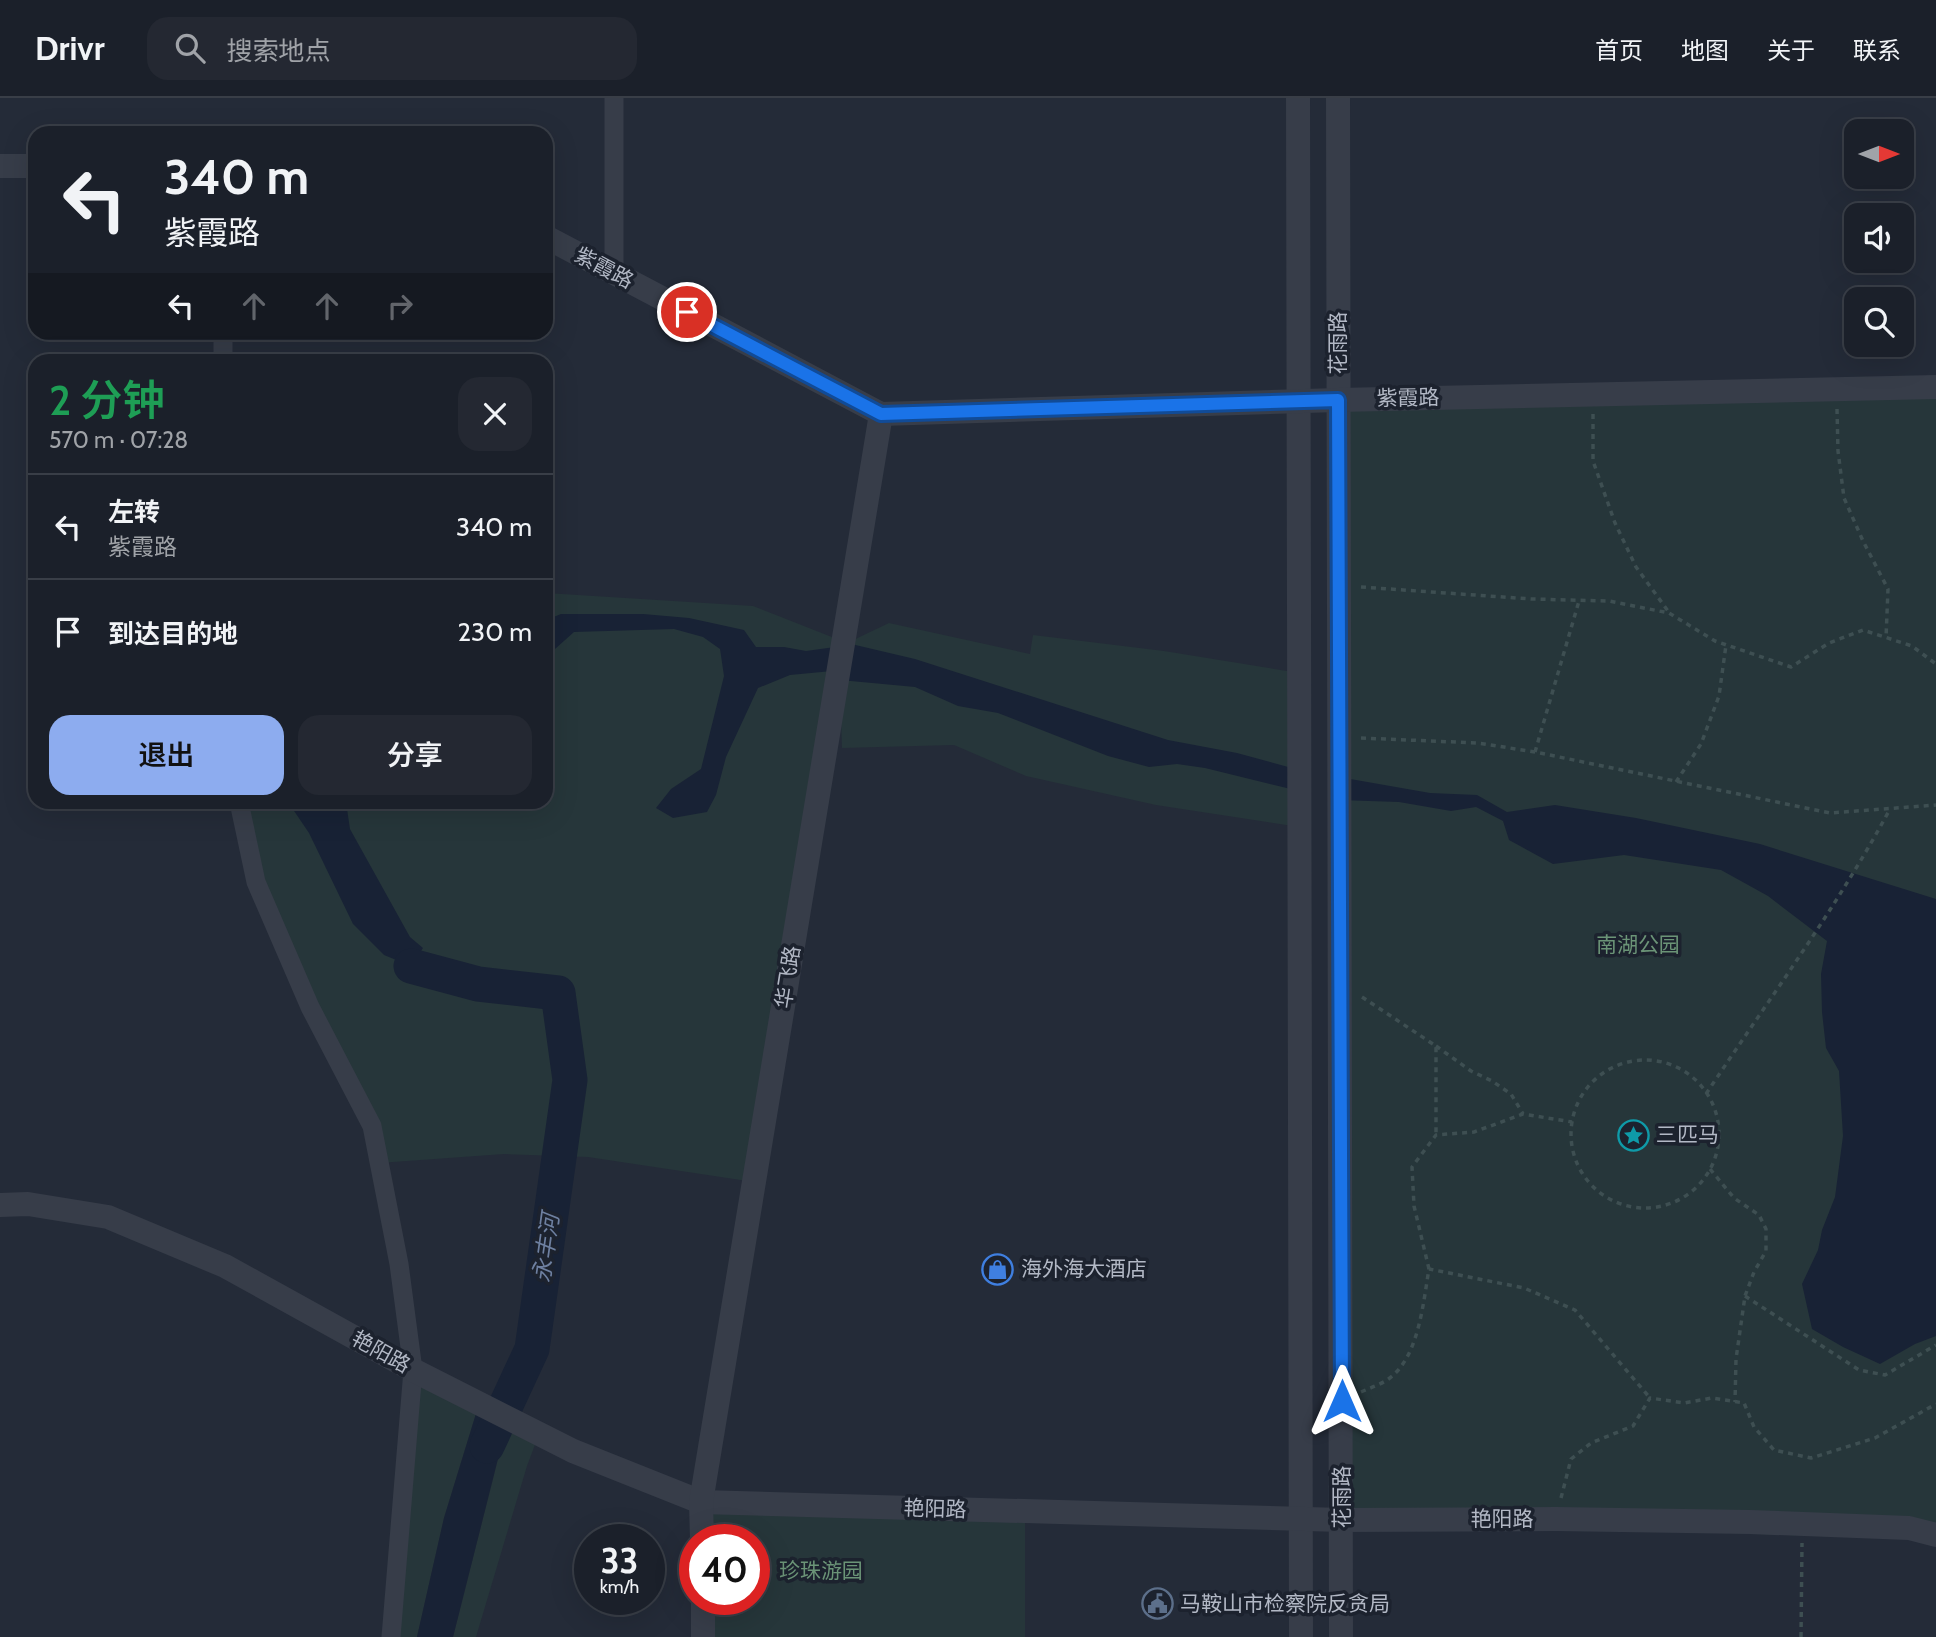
<!DOCTYPE html>
<html lang="zh">
<meta charset="utf-8">
<style>
:root{--surface:#1b202a;--page:#242832;--text:#f1f3f6;--muted:#a0a3a8;--line:#393e47;--accent:#8dacef}
body{margin:0;font-family:Cabin,"Noto Sans SC",sans-serif;background:var(--page);color:var(--text);height:100vh;display:flex;flex-direction:column;font-size:26px;white-space:nowrap}
*{box-sizing:border-box;margin:0}
p{font-size:23px;color:var(--muted)}
.icon{flex:none;width:38px;height:38px;fill:none;stroke:currentColor;stroke-width:2;stroke-linecap:round;stroke-linejoin:round}
.map{position:relative;flex:1;overflow:hidden}
.panel{position:absolute;left:28px;top:256px;width:525px;height:455px;display:flex;flex-direction:column;background:var(--surface);border-radius:21px;box-shadow:0 7px 28px #0002,0 0 0 2px var(--line)}
.panel>*{flex:none}
.hud{position:absolute;left:28px;top:28px;width:525px;height:214px;border-radius:21px;box-shadow:0 7px 28px #0002,0 0 0 2px var(--line);background:#1b202a;color:var(--text);overflow:hidden}
.needle{width:46px;rotate:90deg}
.controls{position:absolute;left:1844px;top:21px;display:grid;gap:14px}
.controls a{display:grid;place-items:center;width:70px;height:70px;border-radius:14px;background:var(--surface);box-shadow:0 7px 28px #0002,0 0 0 2px var(--line);font-size:35px}
.speed{position:absolute;left:574px;top:1426px;display:flex;gap:14px;font-size:35px;font-weight:700;text-align:center}
.speed>*{display:grid;place-content:center;width:91px;height:91px;border-radius:50%;background:var(--surface);box-shadow:0 7px 28px #0002,0 0 0 2px var(--line);line-height:1}
.speed small{font-size:18px;font-weight:400}
.speed .limit{border:10px solid #d22;background:#fff;color:#111}
.pin{position:absolute;display:grid;place-items:center;width:60px;height:60px;color:#fff;margin:-30px;border:4px solid #fff;border-radius:50%;box-shadow:0 2px 7px #0007}
.me{position:absolute;width:77px;margin:-38px;rotate:0deg;stroke-linejoin:round;filter:drop-shadow(0 0 5px #0008)}
.turn{display:flex;align-items:center;gap:24px;height:147px;padding:0 21px;font-size:32px}
.turn .icon{width:91px;height:91px;stroke-width:2.5}
.turn b{display:block;font-size:49px;line-height:60px}
.lanes{display:flex;align-items:center;height:66px;padding:0 21px;background:#0003;justify-content:center;gap:35px;direction:ltr}
.lanes .off{opacity:.35}
.round{display:grid;place-items:center;flex:none;width:74px;height:74px;border-radius:21px;background:var(--page)}
.overview{display:flex;align-items:center;justify-content:space-between;height:119px;padding:0 21px}
h1{font-size:42px;font-weight:600;line-height:52px;color:#1e9e55}
.primary-button{display:flex;gap:14px;margin-top:auto;padding:14px 21px}
.primary-button a{flex:1;height:80px;border-radius:21px;background:var(--accent);color:#111;font-size:28px;font-weight:600;line-height:80px;text-align:center}
.primary-button a+a{background:var(--page);color:var(--text)}
ul{padding:0;list-style:none}
li{display:flex;align-items:center;gap:21px;height:105px;padding:0 21px;border-top:2px solid var(--line)}
li div{flex:1}
li b{display:block;font-size:26px}
li em{font-style:normal}
header{display:flex;align-items:center;gap:42px;box-sizing:border-box;height:98px;padding:0 35px;background:var(--surface);border-bottom:2px solid var(--line)}
header strong{font-size:33px}
nav{display:flex;gap:38px;margin-inline-start:auto;font-size:24px}
.search{width:490px;height:63px;background:var(--page);display:flex;align-items:center;gap:18px;box-sizing:border-box;padding:0 24px;border-radius:21px;color:var(--muted);font-size:26px}
.map>svg:first-child{display:block}
</style>
<header>
<strong>Drivr</strong>
<div class="search"><svg class="icon" aria-label="search" viewBox="0 0 24 24"><circle cx="10" cy="10" r="6"/><path d="M15 15l6 6"/></svg>搜索地点</div>
<nav><a>首页</a><a>地图</a><a>关于</a><a>联系</a></nav>
</header>
<div class="map">
<svg width="1936" height="1539" viewBox="0 0 1936 1539">
<rect width="100%" height="100%" fill="#242b38"/>
<!-- green -->
<g fill="#26363a">
<path d="M1936,289V1442L1342,1422L1338,302Z"/>
<path d="M546,495L753,508L847,545L889,525L1030,556L1033,537L1164,553L1299,575V729L1156,707L1026,678L954,647L842,650L840,588L754,1084L588,1059L504,1056L379,1065L298,882L239,704H546Z"/>
<path d="M413,1272L479,1306L444,1420L417,1539H391Z"/>
<path d="M508,1321L539,1336L527,1368L476,1539H453Z"/>
<path d="M701,1404L1025,1414V1539H703V1502H754V1442H702Z"/>
</g>
<!-- water -->
<g fill="#182235">
<path d="M561,516H643L689,520L744,532L756,549H784L806,553L835,549L832,573L790,577L758,590L726,659L716,697L707,714L673,720L656,710L671,691L701,671L724,578L720,551L703,539L674,531L574,534L546,559V522Z"/>
<path d="M847,545L915,561L1168,642L1237,655L1299,672V693L1205,670L1177,666L1149,669L1108,658L998,615L958,608L915,589L840,582Z"/>
<path d="M1339,679L1430,695L1477,697L1507,714L1555,707L1636,720L1760,746L1936,801V1238L1915,1246L1880,1266L1843,1249L1812,1231L1802,1186L1818,1152L1822,1132L1835,1099L1843,1038L1839,973L1826,950L1822,914L1821,876L1827,843L1768,798L1721,772L1624,757L1553,766L1509,742L1503,723L1476,709L1451,713L1399,704L1339,702Z"/>
<path d="M288,704H346L350,731L410,839L423,850L411,868L384,857L353,826L309,735Z"/>
<path d="M479,1306L508,1321L453,1539H417L444,1420Z"/>
</g>
<g fill="none" stroke-linecap="round" stroke-linejoin="round">
<!-- river -->
<path stroke="#182235" stroke-width="35" d="M411,868L478,886L558,895L570,982L532,1251L487,1348"/>
<!-- path -->
<g stroke="#3e4f52" stroke-width="3.5" stroke-dasharray="5 5" stroke-linecap="butt">
<path d="M1837,311L1838,353L1844,400L1863,443L1888,491L1886,540"/>
<path d="M1593,316V363L1615,425L1636,469L1668,513"/>
<path d="M1361,489L1531,501L1609,503L1669,515L1715,543L1791,569L1829,545L1863,532L1912,548L1936,566"/>
<path d="M1361,640L1478,645L1535,654L1830,715L1936,707"/>
<path d="M1535,654L1579,503"/>
<path d="M1676,684L1701,646L1719,598L1726,547"/>
<path d="M1362,899L1436,948V1037"/>
<path d="M1436,948L1471,973L1492,983L1511,996L1523,1016"/>
<circle cx="1645" cy="1036" r="74"/>
<path d="M1706,996C1769,901 1836,811 1890,711"/>
<path d="M1710,1071L1734,1100L1759,1117L1766,1131V1153L1754,1174L1745,1198L1736,1261L1735,1304"/>
<path d="M1429,1171L1414,1108L1412,1069L1436,1037L1474,1034L1523,1016L1572,1024"/>
<path d="M1745,1198L1859,1272L1885,1277L1936,1247"/>
<path d="M1361,1294C1370,1290 1379,1287 1387,1282C1419,1261 1423,1205 1429,1171L1524,1190L1575,1212L1650,1300"/>
<path d="M1561,1400L1571,1361L1591,1345L1633,1328L1650,1300L1684,1305L1712,1300L1744,1305L1754,1329L1774,1352L1811,1360L1875,1340L1936,1306"/>
<path d="M1801,1539L1802,1445"/>
</g>
<!-- minor -->
<g stroke="#373d49" stroke-width="19">
<path d="M614,176V0"/>
<path d="M223,234V262"/>
<path d="M239,704L256,784L310,909L372,1028L399,1166L413,1272L391,1539"/>
</g>
<!-- tertiary -->
<g stroke="#373d49" stroke-width="24">
<path d="M1298,0L1301,1539"/>
<path d="M1338,0L1341,1539"/>
<path d="M0,68H35"/>
<path d="M546,139L881,316L1338,302L1936,289"/>
<path d="M0,1107L28,1106L108,1119L225,1168L413,1272L573,1353L701,1404L1342,1422L1556,1421L1750,1424L1909,1430L1936,1437"/>
<path d="M702,1442L701,1404L881,316"/>
<path d="M703,1502V1539"/>
</g>
</g>
<g fill="none" stroke-linecap="round" stroke-linejoin="round">
<defs>
<path id="route" d="M687,214L881,316L1338,302L1342,1303"/>
</defs>
<!-- route casing -->
<use href="#route" stroke="#114b97" stroke-width="18"/>
<!-- route -->
<use href="#route" stroke="#1a73e8" stroke-width="12"/>
</g>
<!-- icons -->
<defs>
<symbol id="sight-ring" viewBox="-11 -11 22 22"><circle r="9.5" fill="#1c222e" stroke="#0f9aa8" stroke-width="1.5"/><path d="M0-6L1.8-2.2L6-1.7L2.9 1.2L3.7 5.4L0 3.3L-3.7 5.4L-2.9 1.2L-6-1.7L-1.8-2.2Z" fill="#0f9aa8"/></symbol>
<symbol id="shop-ring" viewBox="-11 -11 22 22"><circle r="9.5" fill="#1c222e" stroke="#3f7fe0" stroke-width="1.5"/><path d="M-5-2.5h2.3a2.7 3.5 0 0 1 5.4 0H5L5.5 6h-11ZM-1.5-2.5h3a1.5 2.3 0 0 0-3 0Z" fill="#3f7fe0"/></symbol>
<symbol id="civic-ring" viewBox="-11 -11 22 22"><circle r="9.5" fill="#1c222e" stroke="#5c6f8a" stroke-width="1.5"/><path d="M-.6-6.5H3V-4.5H.6V-3L4-1V1h2V6H-6V1h2V-1L-.6-3ZM-1.2 2.5V6h2.4V2.5Z" fill="#5c6f8a"/></symbol>
</defs>
<g fill-rule="evenodd">
<use href="#sight-ring" x="1616" y="1020" width="35" height="35"/>
<use href="#shop-ring" x="980" y="1154" width="35" height="35"/>
<use href="#civic-ring" x="1140" y="1488" width="35" height="35"/>
</g>
<g text-anchor="middle" stroke-width="7" stroke-linejoin="round" paint-order="stroke">
<!-- street labels -->
<g font-size="21" fill="#b2b8c5" stroke="#1c222e">
<text transform="translate(604 170) rotate(28)" y="7">紫霞路</text>
<text transform="translate(1338 245) rotate(-90)" y="7">花雨路</text>
<text transform="translate(1408 300) rotate(-1)" y="7">紫霞路</text>
<text transform="translate(788 879) rotate(-81)" y="7">华飞路</text>
<text transform="translate(381 1254) rotate(29)" y="7">艳阳路</text>
<text transform="translate(1342 1399) rotate(-90)" y="7">花雨路</text>
<text transform="translate(935 1411) rotate(2)" y="7">艳阳路</text>
<text x="1502" y="1428">艳阳路</text>
</g>
<!-- park labels -->
<g font-size="21" fill="#6b9477" stroke="#1c222e">
<text x="1638" y="854">南湖公园</text>
<text x="821" y="1480">珍珠游园</text>
</g>
<!-- poi labels -->
<g font-size="21" fill="#b2b8c5" stroke="#1c222e" text-anchor="start">
<text x="1656" y="1044">三匹马</text>
<text x="1021" y="1178">海外海大酒店</text>
<text x="1180" y="1513">马鞍山市检察院反贪局</text>
</g>
<!-- water labels -->
<g font-size="23" font-style="italic" fill="#6e80a1" stroke="#1c222e">
<text transform="translate(546 1150) rotate(-82)" y="8">永丰河</text>
</g>
</g>
</svg>
<div class="controls">
<a><svg class="needle" viewBox="-14 -14 28 28"><path d="M0-13l5 13h-10z" fill="#e53935"/><path d="M0 13l5-13h-10z" fill="#a0a3a8"/></svg></a>
<a><svg class="icon" aria-label="sound" viewBox="0 0 24 24"><path d="M4 9h4l5-4v14l-5-4H4zM17 9q2 3 0 6"/></svg></a>
<a><svg class="icon" aria-label="search" viewBox="0 0 24 24"><circle cx="10" cy="10" r="6"/><path d="M15 15l6 6"/></svg></a>
</div>
<div class="speed"><div>33<small>km/h</small></div><div class="limit">40</div></div>
<div class="pin" style="left:687px;top:214px;background:#d93025"><svg class="icon" aria-label="arrive" viewBox="0 0 24 24"><path d="M6 21V4h12l-3 4 3 4H6"/></svg></div>
<svg class="me" style="left:1342px;top:1303px" viewBox="-20 -20 40 40"><path d="M0-17L14 15 0 8-14 15z" fill="#1a73e8" stroke="#fff" stroke-width="4"/></svg>
<div class="hud">
<div class="turn"><svg class="icon" aria-label="left" viewBox="0 0 24 24"><path d="M17 20v-9H6M10 6l-5 5 5 5"/></svg><div><b>340 m</b>紫霞路</div></div>
<div class="lanes"><svg class="icon" aria-label="left" viewBox="0 0 24 24"><path d="M17 20v-9H6M10 6l-5 5 5 5"/></svg><svg class="icon off" aria-label="ahead" viewBox="0 0 24 24"><path d="M12 20V5M6 11l6-6 6 6"/></svg><svg class="icon off" aria-label="ahead" viewBox="0 0 24 24"><path d="M12 20V5M6 11l6-6 6 6"/></svg><svg class="icon off" aria-label="right" viewBox="0 0 24 24"><path d="M7 20v-9h11M14 6l5 5-5 5"/></svg></div>
</div>
<section class="panel">
<div class="overview"><div><h1>2 分钟</h1><p>570 m · 07:28</p></div><a class="round"><svg class="icon" aria-label="close" viewBox="0 0 24 24"><path d="M6 6l12 12M18 6L6 18"/></svg></a></div>
<ul>
<li><svg class="icon" aria-label="left" viewBox="0 0 24 24"><path d="M17 20v-9H6M10 6l-5 5 5 5"/></svg><div><b>左转</b><p>紫霞路</p></div><em>340 m</em></li>
<li><svg class="icon" aria-label="arrive" viewBox="0 0 24 24"><path d="M6 21V4h12l-3 4 3 4H6"/></svg><div><b>到达目的地</b></div><em>230 m</em></li>
</ul>
<div class="primary-button"><a>退出</a><a>分享</a></div>
</section>
</div>
